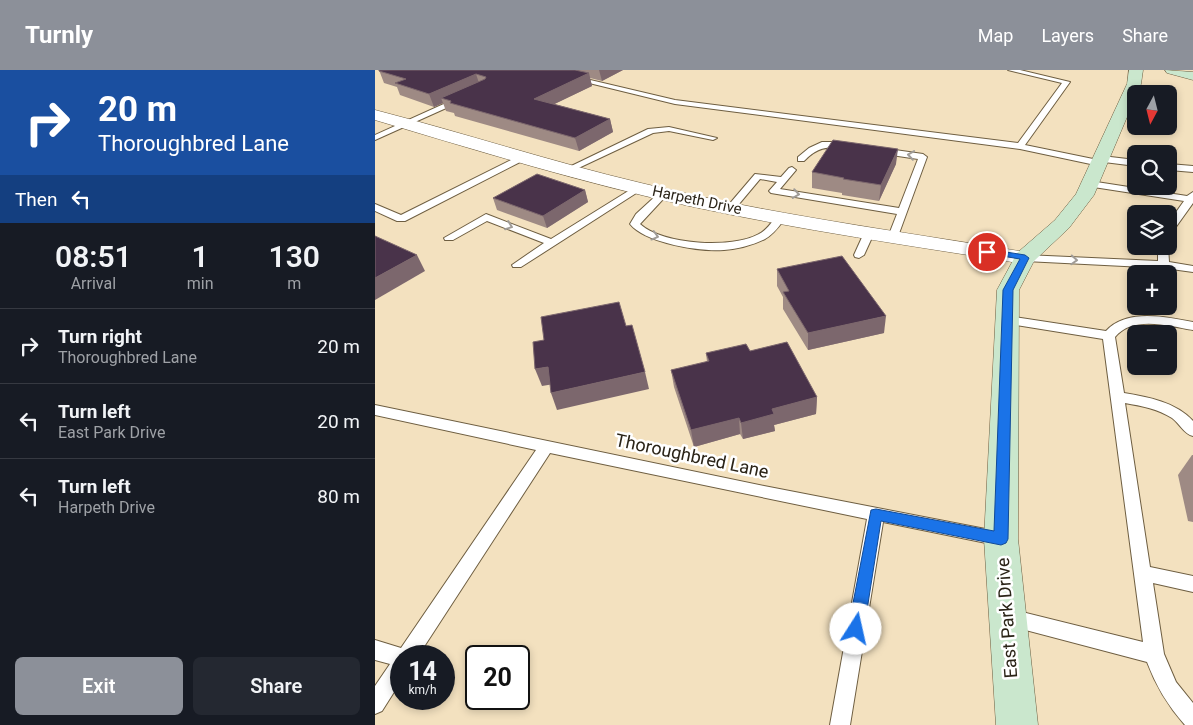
<!DOCTYPE html>
<meta charset="utf-8">
<style>
:root{--surface:#171b24;--page:#242831;--text:#f1f3f6;--muted:#9ea1a6;--line:#363941;--accent:#8c9099}
body{margin:0;font-family:Roboto,sans-serif;background:var(--page);color:var(--text);height:100vh;display:flex;flex-direction:column;font-size:19px;white-space:nowrap}
*{box-sizing:border-box;margin:0}
p{font-size:16px;color:var(--muted)}
.icon{flex:none;width:28px;height:28px;fill:none;stroke:currentColor;stroke-width:2;stroke-linecap:round;stroke-linejoin:round}
.map{position:relative;flex:1;overflow:hidden}
.sheet{display:flex;flex-direction:column;background:var(--surface);width:375px}
.sheet>*{flex:none}
.banner{background:#1a4fa0;color:#fff;overflow:hidden}
.needle{width:32px;rotate:187deg}
.tools{position:absolute;left:752px;top:15px;display:grid;gap:10px}
.tools a{display:grid;place-items:center;width:50px;height:50px;border-radius:8px;background:var(--surface);box-shadow:0 2px 8px #0003;font-size:25px}
.speed{position:absolute;left:15px;top:575px;display:flex;gap:10px;font-size:25px;font-weight:700;text-align:center}
.speed>*{display:grid;place-content:center;width:65px;height:65px;border-radius:50%;background:var(--surface);box-shadow:0 2px 8px #0003;line-height:1}
.speed small{font-size:12px;font-weight:400}
.speed .limit{border:2px solid #111;border-radius:8px;background:#fff;color:#111}
.pin{position:absolute;display:grid;place-items:center;width:42px;height:42px;color:#fff;margin:-21px;border:2px solid #fff;border-radius:50%;box-shadow:0 1px 5px #0007}
.me{position:absolute;width:55px;margin:-28px;rotate:10deg;stroke-linejoin:round;filter:drop-shadow(0 0 4px #0008)}
.turn{display:flex;align-items:center;gap:18px;height:105px;padding:0 15px;font-size:22px}
.turn .icon{width:65px;height:65px;stroke-width:2.5}
.turn b{display:block;font-size:35px;line-height:42px}
.then{display:flex;align-items:center;height:48px;padding:0 15px;background:#0003;gap:10px;font-size:19px}
.eta{display:flex;justify-content:space-evenly;align-items:center;height:85px;text-align:center}
.eta b{font-size:30px;font-weight:600;line-height:35px}
.action{display:flex;gap:10px;margin-top:auto;padding:10px 15px}
.action a{flex:1;height:58px;border-radius:8px;background:var(--accent);color:#fff;font-size:20px;font-weight:600;line-height:58px;text-align:center}
.action a+a{background:var(--page);color:var(--text)}
ul{padding:0;list-style:none}
li{display:flex;align-items:center;gap:15px;height:75px;padding:0 15px;border-top:1px solid var(--line)}
li div{flex:1}
li b{display:block;font-size:19px}
li em{font-style:normal}
header{display:flex;align-items:center;gap:30px;box-sizing:border-box;height:70px;padding:0 25px;background:var(--accent);color:#fff}
header strong{font-size:24px}
nav{display:flex;gap:28px;margin-inline-start:auto;font-size:18px}
main{display:flex;flex:1;min-height:0}
.map>svg:first-child{display:block}
</style>
<header>
<strong>Turnly</strong>
<nav><a>Map</a><a>Layers</a><a>Share</a></nav>
</header>
<main>
<section class="sheet">
<div class="banner">
<div class="turn"><svg class="icon" aria-label="right" viewBox="0 0 24 24"><path d="M7 20v-9h11M14 6l5 5-5 5"/></svg><div><b>20 m</b>Thoroughbred Lane</div></div>
<div class="then">Then<svg class="icon" aria-label="left" viewBox="0 0 24 24"><path d="M17 20v-9H6M10 6l-5 5 5 5"/></svg></div>
</div>
<div class="eta">
<div><b>08:51</b><p>Arrival</p></div>
<div><b>1</b><p>min</p></div>
<div><b>130</b><p>m</p></div>
</div>
<ul>
<li><svg class="icon" aria-label="right" viewBox="0 0 24 24"><path d="M7 20v-9h11M14 6l5 5-5 5"/></svg><div><b>Turn right</b><p>Thoroughbred Lane</p></div><em>20 m</em></li>
<li><svg class="icon" aria-label="left" viewBox="0 0 24 24"><path d="M17 20v-9H6M10 6l-5 5 5 5"/></svg><div><b>Turn left</b><p>East Park Drive</p></div><em>20 m</em></li>
<li><svg class="icon" aria-label="left" viewBox="0 0 24 24"><path d="M17 20v-9H6M10 6l-5 5 5 5"/></svg><div><b>Turn left</b><p>Harpeth Drive</p></div><em>80 m</em></li>
</ul>
<div class="action"><a>Exit</a><a>Share</a></div>
</section>
<div class="map">
<svg width="818" height="655" viewBox="0 0 818 655">
<rect width="100%" height="100%" fill="#f3e1bf"/>
<g fill="none" stroke-linecap="round" stroke-linejoin="round">
<defs>
<g id="lane">
<path d="M161,0H173L300,30L643,73L687,13L633,0H645L695,12L650,75L723,90L724,87L727,86L761,90V96L729,92L728,95L725,96L645,79L300,34Z"/>
<path d="M82,28L89,30L0,70V65Z"/>
<path d="M294,57L342,68L338,70L294,61L278,63L195,102L192,103L188,100L273,59Z"/>
<path d="M447,72H465L476,76C464,85 452,67 429,91H423V87L434,78Z"/>
<path d="M506,78L548,84L552,87L522,169H514L513,167L522,144L396,123L394,121L402,112L385,109L359,140H353L351,138L380,104L406,107L414,98L417,97L421,100L405,119L524,138L543,89L503,83L502,81Z"/>
<path d="M146,85L149,86V90L30,151H22L0,141V134L26,145Z"/>
<path d="M794,94L818,96V102L794,100Z"/>
<path d="M715,111L812,126L818,122V133L798,161L794,162V152L809,131L712,116V112Z"/>
<path d="M263,115L266,116V120L146,197H138L137,195L169,173L112,151L78,170H70L69,168L111,144L176,169Z"/>
<path d="M288,121L291,122V126L265,154C288,175 357,179 384,164C392,160 397,152 402,145L406,144L411,147C405,155 399,164 390,169C378,175 363,179 349,180C325,182 270,173 255,154L261,144L285,122Z"/>
<path d="M494,160L499,163L489,185L484,188L480,187L479,185L489,163Z"/>
<path d="M783,176H793L794,192L818,196V202L789,198L650,191L645,188L650,185L783,191Z"/>
<path d="M632,246L731,261C752,238 791,247 818,252V260C794,256 758,245 740,267L749,323C773,327 801,332 818,351V366C809,364 805,354 797,348C783,339 767,336 750,333L775,497L818,506V522L778,513L789,584L801,612L818,633V655H810C793,636 781,616 772,592L628,554L626,548L628,542L635,539L768,572L728,269L628,253L626,250L628,247Z"/>
<path d="M0,335L389,416L626,462L632,464L634,469L632,474L626,476L508,452L475,655H455L492,449L175,383L43,586H26V611L7,641L0,644V616L15,594L0,590V570L26,578L161,380L0,345Z"/>
</g>
<path id="street" d="M0,40C89,63 177,92 266,113C393,144 522,161 650,182L658,183L661,188L658,193L650,194C538,176 425,160 314,136C208,113 104,81 0,50Z"/>
<g id="secondary">
<path d="M754,0H768L766,14L719,125L694,158L659,191L644,220L643,469L663,655H621L609,469L622,220L642,183L680,150L701,124L752,14Z"/>
<path d="M790,0L818,2V10L792,3Z"/>
</g>
</defs>
<!-- lane casing -->
<use href="#lane" stroke="#6e5e41" stroke-width="2"/>
<!-- street casing -->
<use href="#street" stroke="#6e5e41" stroke-width="1"/>
<!-- secondary casing -->
<use href="#secondary" stroke="#6e5e41" stroke-width="1"/>
<!-- lane -->
<use href="#lane" fill="#fff" fill-rule="evenodd"/>
<!-- street -->
<use href="#street" fill="#fff" fill-rule="evenodd"/>
<!-- secondary -->
<use href="#secondary" fill="#cae7cd" fill-rule="evenodd"/>
</g>
<!-- wall -->
<g fill="#9e8a84">
<path d="M4,0H248L227,11L215,8L217,16L179,34L235,49L238,62L204,81L80,46L79,43L71,41L68,33L59,37L25,25L22,17L9,13Z"/>
<path d="M521,94L504,131L467,125V123L437,118V102Z"/>
<path d="M210,120L213,132L172,158L122,140L118,128Z"/>
<path d="M402,199L509,263L433,280L408,239V227L402,216Z"/>
<path d="M375,281L442,327L441,344L399,355L400,361L368,369L365,364L319,377L299,317L296,300L332,292L331,283Z"/>
<path d="M817,385H818V452L813,451L803,405Z"/>
</g>
<!-- shaded-wall -->
<g fill="#7c676d">
<path d="M224,0H248L227,11Z"/>
<path d="M214,3L217,16L163,42L159,29Z"/>
<path d="M101,4L105,16L66,28L68,33L59,37L54,24Z"/>
<path d="M235,49L238,62L204,81L200,68Z"/>
<path d="M523,79L521,94L504,131L506,115Z"/>
<path d="M210,120L213,132L172,158L168,146Z"/>
<path d="M42,185L50,201L0,230V208Z"/>
<path d="M511,246L509,263L433,280V263Z"/>
<path d="M173,297L179,314L167,316L160,299Z"/>
<path d="M270,302L274,319L182,340L176,323Z"/>
<path d="M442,327L441,344L399,355L400,361L368,369L366,353L397,339Z"/>
<path d="M364,348L365,364L319,377L316,360Z"/>
</g>
<!-- building -->
<g fill="#49334a" stroke="#7c676d">
<path d="M4,0H200L214,3L159,29L235,49L200,68L75,33L76,31L66,28L110,9L111,7L101,4L54,24L20,13L31,9L4,1Z"/>
<path d="M458,70L523,79L506,115L468,109L469,108L437,102Z"/>
<path d="M162,104L210,120L168,146L118,128Z"/>
<path d="M0,166L42,185L0,208Z"/>
<path d="M467,186L511,246L433,263L408,222L414,221L402,199Z"/>
<path d="M244,232L251,256L257,255L270,302L176,323L173,297L160,299L158,272L169,270L166,247Z"/>
<path d="M412,272L442,327L397,339L399,344L366,353L364,348L316,360L296,300L334,291L331,283L371,274L375,281Z"/>
</g>
<!-- one-way arrows -->
<defs><path id="oneway-chevron" d="M-2-3.5L2.5 0L-2 3.5" fill="none" stroke-width="1.6" stroke-linecap="round" stroke-linejoin="round" transform="scale(1.25)"/></defs>
<g stroke="#a09c97">
<use href="#oneway-chevron" transform="translate(536 85) rotate(-172)"/>
<use href="#oneway-chevron" transform="translate(421 124) rotate(9)"/>
<use href="#oneway-chevron" transform="translate(134 156) rotate(21)"/>
<use href="#oneway-chevron" transform="translate(280 166) rotate(15)"/>
<use href="#oneway-chevron" transform="translate(699 190) rotate(3)"/>
</g>
<!-- route -->
<path fill="#1a73e8" stroke="#114b97" d="M612,179L650,185L654,188L638,220L633,469L631,473L626,475L506,451L489,559L487,565L481,567L476,565L473,559L496,440L501,439L619,461L628,220L645,189L609,183L608,182Z"/>
<g text-anchor="middle" stroke-width="5" stroke-linejoin="round" paint-order="stroke">
<!-- far-street labels -->
<g font-size="15" fill="#2b2418" stroke="#fff">
<text transform="translate(322 130) rotate(12)" y="5">Harpeth Drive</text>
</g>
<!-- street labels -->
<g font-size="18" fill="#2b2418" stroke="#fff">
<text transform="translate(317 386) rotate(12)" y="6">Thoroughbred Lane</text>
<text transform="translate(632 548) rotate(-94)" y="6">East Park Drive</text>
</g>
</g>
</svg>
<div class="tools">
<a><svg class="needle" viewBox="-14 -14 28 28"><path d="M0-13l5 13h-10z" fill="#e53935"/><path d="M0 13l5-13h-10z" fill="#9ea1a6"/></svg></a>
<a><svg class="icon" aria-label="search" viewBox="0 0 24 24"><circle cx="10" cy="10" r="6"/><path d="M15 15l6 6"/></svg></a>
<a><svg class="icon" aria-label="layers" viewBox="0 0 24 24"><path d="M12 4l9 5-9 5-9-5zM3 14l9 5 9-5"/></svg></a>
<a>+</a>
<a>−</a>
</div>
<div class="speed"><div>14<small>km/h</small></div><div class="limit">20</div></div>
<div class="pin" style="left:612px;top:182px;background:#d93025"><svg class="icon" aria-label="arrive" viewBox="0 0 24 24"><path d="M6 21V4h12l-3 4 3 4H6"/></svg></div>
<svg class="me" style="left:481px;top:559px" viewBox="-20 -20 40 40"><circle r="19" fill="#fff"/><path d="M0-13L10 11 0 6-10 11z" fill="#1a73e8"/></svg>
</div>
</main>
